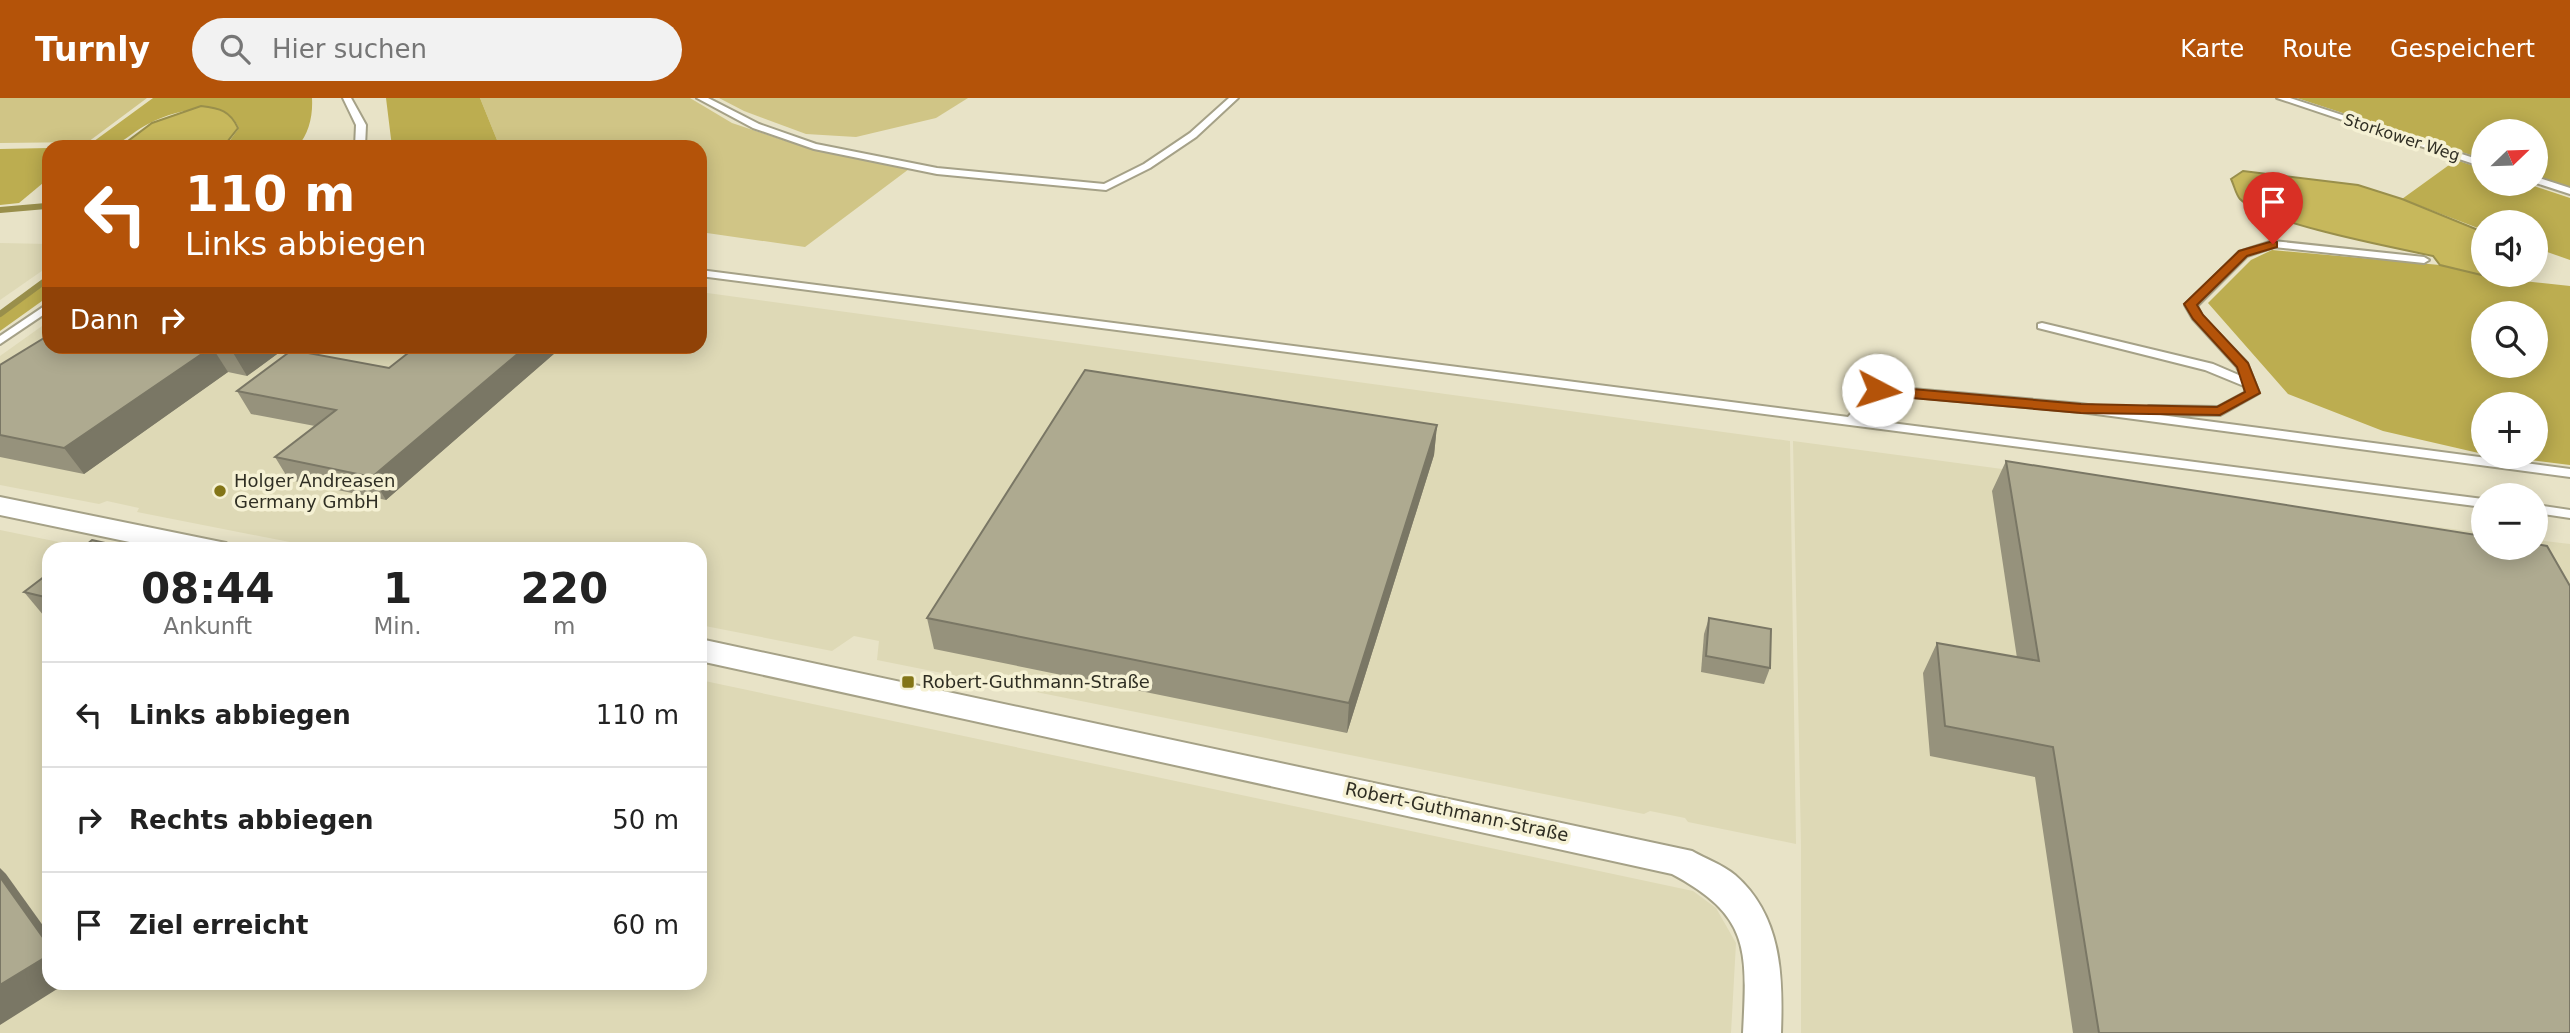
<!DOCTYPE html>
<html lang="de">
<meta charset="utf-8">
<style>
:root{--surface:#fff;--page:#f2f2f2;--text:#222;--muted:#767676;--line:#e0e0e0;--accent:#b45309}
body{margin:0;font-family:"DejaVu Sans",sans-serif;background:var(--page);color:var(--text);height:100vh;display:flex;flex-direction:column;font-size:26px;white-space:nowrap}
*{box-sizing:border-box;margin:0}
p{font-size:23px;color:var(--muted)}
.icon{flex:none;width:38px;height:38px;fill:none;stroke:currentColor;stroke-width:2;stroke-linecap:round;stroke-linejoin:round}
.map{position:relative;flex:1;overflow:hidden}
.drawer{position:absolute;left:42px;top:444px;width:665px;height:448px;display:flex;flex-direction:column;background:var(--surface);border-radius:21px;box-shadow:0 4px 18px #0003}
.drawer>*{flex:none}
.banner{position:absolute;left:42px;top:42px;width:665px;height:214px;border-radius:21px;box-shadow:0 4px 18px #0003;background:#b45309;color:#fff;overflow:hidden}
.needle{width:46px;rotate:67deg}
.buttons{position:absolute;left:2471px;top:21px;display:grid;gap:14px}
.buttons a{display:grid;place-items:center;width:77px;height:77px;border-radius:50%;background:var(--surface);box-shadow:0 4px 18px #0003;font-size:35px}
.pin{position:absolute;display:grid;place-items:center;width:60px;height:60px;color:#fff;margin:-72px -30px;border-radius:50% 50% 50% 0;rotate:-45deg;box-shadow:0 0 7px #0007}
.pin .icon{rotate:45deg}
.me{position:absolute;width:77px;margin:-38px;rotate:95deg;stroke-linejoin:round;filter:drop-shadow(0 0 5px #0008)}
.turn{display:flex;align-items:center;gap:24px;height:147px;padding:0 28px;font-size:32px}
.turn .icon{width:91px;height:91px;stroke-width:2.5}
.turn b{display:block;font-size:49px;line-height:60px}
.then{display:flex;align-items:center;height:66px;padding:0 28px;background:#0003;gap:14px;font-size:26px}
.eta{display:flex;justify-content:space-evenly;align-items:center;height:119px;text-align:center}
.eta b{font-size:42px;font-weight:700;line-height:49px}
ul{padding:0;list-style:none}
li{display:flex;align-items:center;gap:21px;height:105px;padding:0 28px;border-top:2px solid var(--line)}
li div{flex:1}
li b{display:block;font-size:26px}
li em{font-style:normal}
header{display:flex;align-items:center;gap:42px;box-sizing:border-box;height:98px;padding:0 35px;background:var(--accent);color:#fff}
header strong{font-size:33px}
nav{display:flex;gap:38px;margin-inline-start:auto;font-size:24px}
.search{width:490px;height:63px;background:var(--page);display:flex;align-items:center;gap:18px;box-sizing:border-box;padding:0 24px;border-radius:38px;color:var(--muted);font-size:26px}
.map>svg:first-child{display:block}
</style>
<header>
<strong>Turnly</strong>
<div class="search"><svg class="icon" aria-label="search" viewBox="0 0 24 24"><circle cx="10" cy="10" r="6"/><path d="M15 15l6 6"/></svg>Hier suchen</div>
<nav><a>Karte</a><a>Route</a><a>Gespeichert</a></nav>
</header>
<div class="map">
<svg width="2570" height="935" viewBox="0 0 2570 935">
<rect width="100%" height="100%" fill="#e8e3c7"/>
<!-- built -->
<g fill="#ded9b6">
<path d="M0,145L49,146V168L0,202Z"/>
<path d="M700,194L1790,343L1796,746L1688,724L1685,720L1650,713L1644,716L877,562L879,543L854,538L832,553L700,527V452L325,451L137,414L139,410L107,403L99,406L0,387V258L49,223V248H700Z"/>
<path d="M1793,343L2483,435V450H2536V442L2570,446V935H1801V747Z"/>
<path d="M0,432L93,451L49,452V886H700V582L1693,793L1716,810L1736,845L1731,935H0Z"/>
</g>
<!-- green -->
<g fill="#d0c586">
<path d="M0,0H147L88,44L0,45Z"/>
<path d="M480,0H690L732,25L786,43L909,71L805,149L700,134V49H525L497,42Z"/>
<path d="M719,0H968L936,20L856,39L806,36L744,13Z"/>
</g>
<!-- forest -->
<g fill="#bcad50" fill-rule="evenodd">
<path d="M153,0H312C313,18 309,36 297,49H225L239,30C226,0 177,11 150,25C137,31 126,42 113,48C106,51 94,49 86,49Z"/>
<path d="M386,0H480L497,42L525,49H392Z"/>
<path d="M2297,0H2570V89L2536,78V33H2483V61Z"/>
<path d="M49,50V80L19,105L0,107V51Z"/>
<path d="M2456,62L2483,71V86H2528L2570,100V162L2536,150V124H2483V132L2402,101Z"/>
<path d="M2272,152L2440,167L2494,180L2570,188V367L2507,359H2536V306H2483V356L2383,333L2288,296L2208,205L2251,162ZM2483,215H2536V268H2483Z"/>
<path d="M49,183V198L0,233V218Z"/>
</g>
<!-- water -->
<g fill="#c7b85c" stroke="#998f4b" stroke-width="2">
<path d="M201,8C220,10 230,13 238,30L223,49H120L152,25Z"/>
<path d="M2243,73L2358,87L2402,101L2483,134V177H2529L2526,184L2494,180L2440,167L2433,158C2396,150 2263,125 2240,101C2236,97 2234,87 2231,81Z"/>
</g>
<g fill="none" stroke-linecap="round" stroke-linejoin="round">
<!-- stream -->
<g stroke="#998f4b" stroke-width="6">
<path d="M0,112L46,108"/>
<path d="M0,216L49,180"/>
</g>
<defs>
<g id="lane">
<path d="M343,0H351L366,27L365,49H355L356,27Z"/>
<path d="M697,0H708L759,26L816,46L937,70L1104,86L1144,66L1190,35L1229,0H1238L1196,39L1150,70L1106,92L937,76L814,51L753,30Z"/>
<path d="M2277,0H2290L2483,63V69Z"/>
<path d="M2536,79L2570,90V96L2536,85Z"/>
<path d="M2273,143L2424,159L2429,162L2424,165L2274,149L2247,158L2197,208L2202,218L2247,265L2259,295L2220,317L2153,316L2570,371V379L2081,314L1881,296L1860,321L2483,401V409L700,178V172L1848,319L1874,289L1878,288L2081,306L2145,315L2143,312L2149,308L2218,309L2246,294L2244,288L2205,272L2038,230V226L2042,225L2213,266L2241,278L2237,269L2193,221L2185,207L2239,154Z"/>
<path d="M49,205V213L0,246V238Z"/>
<path d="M2536,407L2570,412V420L2536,415Z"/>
</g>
<g id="street">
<path d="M0,399L216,443L226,445L230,452H168L0,417Z"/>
<path d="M700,541L1692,753C1706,761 1723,767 1735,777C1782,818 1783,878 1781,935H1743C1747,853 1751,818 1672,776L700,563Z"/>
</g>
</defs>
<!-- lane casing -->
<use href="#lane" stroke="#a5a187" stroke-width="4"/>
<!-- street casing -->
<use href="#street" stroke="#a5a187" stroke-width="4"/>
<!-- lane -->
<use href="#lane" fill="#fff" fill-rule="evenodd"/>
<!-- street -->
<use href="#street" fill="#fff" fill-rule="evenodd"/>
</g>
<!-- wall -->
<g fill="#96927c">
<path d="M49,248H288L247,278L228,274L84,376L0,359V267Z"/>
<path d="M417,248H563L386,402L289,382L275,359L315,328L251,316L237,293L389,270Z"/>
<path d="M1437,327L1434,357L1347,635L934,551L927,520Z"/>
<path d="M2006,363L2570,935H2073L2035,679L1930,658L1923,575L1937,545L2017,560L1992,393Z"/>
<path d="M49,475V524L24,494Z"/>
<path d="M1709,520L1770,570L1764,586L1701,574L1704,536Z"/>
</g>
<!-- shaded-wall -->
<g fill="#7a7765">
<path d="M238,248H288L247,278L232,253Z"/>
<path d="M527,248H563L386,402L372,379Z"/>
<path d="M212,249L228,274L84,376L64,350Z"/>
<path d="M1437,327L1434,357L1347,635L1349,605Z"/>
<path d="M0,770L6,776L49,836V848L0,779Z"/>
<path d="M49,857V886H65L0,927V887Z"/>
</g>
<!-- building -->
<g fill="#aeaa90" stroke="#7a7765" stroke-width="2">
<path d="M49,237V248H238L232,253L212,249L64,350L0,337V267Z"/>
<path d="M417,248H527L372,379L275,359L336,312L237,293L292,252L389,270Z"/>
<path d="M1085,272L1437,327L1349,605L927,520Z"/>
<path d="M2006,363L2483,438V450H2536V446L2547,448L2570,488V935H2099L2053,649L1945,628L1937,545L2039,563Z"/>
<path d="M92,442L136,452H80Z"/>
<path d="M49,475V500L24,494Z"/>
<path d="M1709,520L1771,531L1770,570L1706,558Z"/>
<path d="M0,779L49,848V857L0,887Z"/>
</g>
<!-- route -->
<path fill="#b45309" stroke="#753606" stroke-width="2" d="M2273,143L2277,144V149L2247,158L2197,207L2203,217L2248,265L2260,295L2220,317L2081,315L1878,297L1871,292L1878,288L2081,306L2217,309L2245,294L2237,269L2193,221L2184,206L2239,153Z"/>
<!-- markers -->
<g fill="#837517" stroke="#f5f1d4" stroke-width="2.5">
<circle cx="220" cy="393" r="7"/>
<rect x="901" y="577" width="14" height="14" rx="3.5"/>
</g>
<g text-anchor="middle" stroke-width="7" stroke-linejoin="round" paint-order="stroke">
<!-- far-street labels -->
<g font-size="16" fill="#2f2e23" stroke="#f5f1d4">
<text transform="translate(2402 39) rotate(18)" y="6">Storkower Weg</text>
</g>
<!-- poi labels -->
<g font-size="18" fill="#2f2e23" stroke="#f5f1d4" text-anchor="start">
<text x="234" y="389">Holger Andreasen<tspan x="234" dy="21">Germany GmbH</tspan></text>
<text x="922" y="590">Robert-Guthmann-Straße</text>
</g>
<!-- street labels -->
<g font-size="18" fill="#2f2e23" stroke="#f5f1d4">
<text transform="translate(1457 714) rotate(12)" y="6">Robert-Guthmann-Straße</text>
</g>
</g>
</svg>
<div class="buttons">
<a><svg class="needle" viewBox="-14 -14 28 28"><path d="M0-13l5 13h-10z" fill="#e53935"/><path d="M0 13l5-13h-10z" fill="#767676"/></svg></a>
<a><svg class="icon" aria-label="sound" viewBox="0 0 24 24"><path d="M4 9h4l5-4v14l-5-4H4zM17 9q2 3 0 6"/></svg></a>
<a><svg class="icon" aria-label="search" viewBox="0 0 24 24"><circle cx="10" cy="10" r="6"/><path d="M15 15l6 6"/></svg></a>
<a>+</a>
<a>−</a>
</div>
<div class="pin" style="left:2273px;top:146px;background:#d93025"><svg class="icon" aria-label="arrive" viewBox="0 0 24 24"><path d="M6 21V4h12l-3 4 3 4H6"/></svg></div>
<svg class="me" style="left:1878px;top:292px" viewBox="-20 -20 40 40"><circle r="19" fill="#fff"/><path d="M0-13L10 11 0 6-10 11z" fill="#b45309"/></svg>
<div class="banner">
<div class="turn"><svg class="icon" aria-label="left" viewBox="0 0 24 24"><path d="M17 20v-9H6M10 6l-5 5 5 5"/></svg><div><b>110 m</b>Links abbiegen</div></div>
<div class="then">Dann<svg class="icon" aria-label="right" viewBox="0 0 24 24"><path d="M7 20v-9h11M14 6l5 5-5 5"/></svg></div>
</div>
<section class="drawer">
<div class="eta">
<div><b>08:44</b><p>Ankunft</p></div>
<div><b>1</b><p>Min.</p></div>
<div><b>220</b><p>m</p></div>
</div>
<ul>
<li><svg class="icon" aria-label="left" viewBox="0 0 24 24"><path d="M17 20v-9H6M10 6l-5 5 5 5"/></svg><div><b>Links abbiegen</b></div><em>110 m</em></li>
<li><svg class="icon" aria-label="right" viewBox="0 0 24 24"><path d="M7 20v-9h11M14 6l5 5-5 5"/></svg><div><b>Rechts abbiegen</b></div><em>50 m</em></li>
<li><svg class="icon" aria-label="arrive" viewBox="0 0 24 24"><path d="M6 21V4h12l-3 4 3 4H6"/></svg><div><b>Ziel erreicht</b></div><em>60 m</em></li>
</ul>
</section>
</div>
